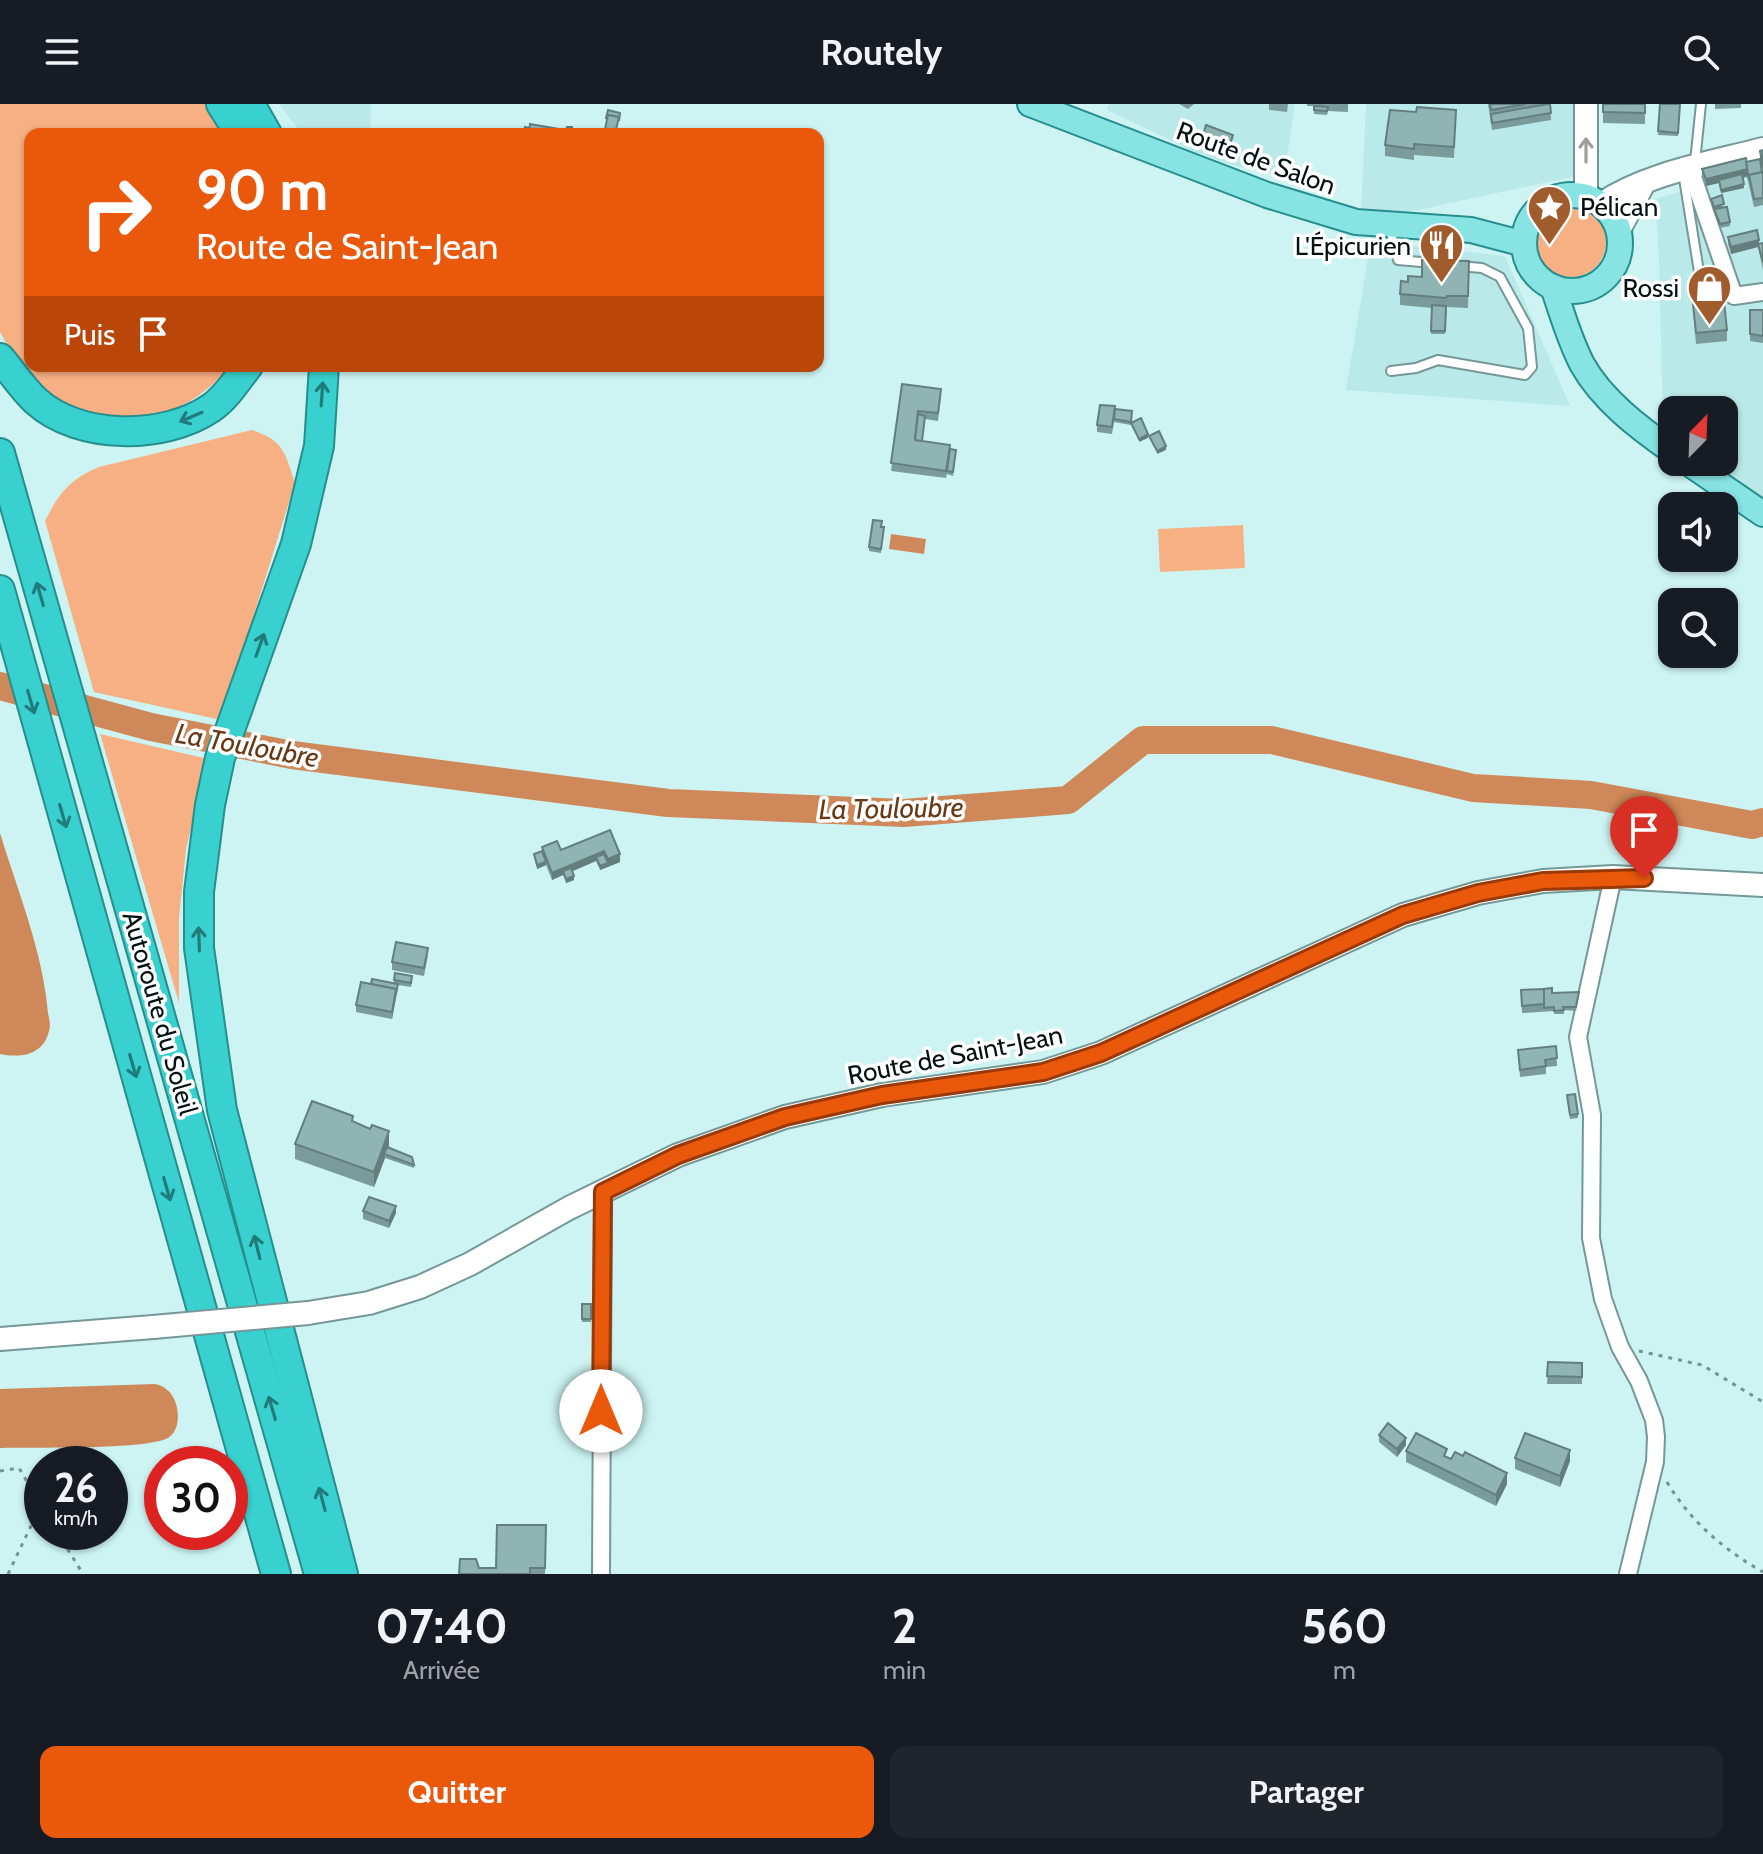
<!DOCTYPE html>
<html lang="fr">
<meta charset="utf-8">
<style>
:root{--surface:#171b24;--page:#20242c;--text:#f1f3f6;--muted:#9ea1a6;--accent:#ea580c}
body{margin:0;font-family:Cabin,sans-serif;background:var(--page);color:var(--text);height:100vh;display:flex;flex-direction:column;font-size:30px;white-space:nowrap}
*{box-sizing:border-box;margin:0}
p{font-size:26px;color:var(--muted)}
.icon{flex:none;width:44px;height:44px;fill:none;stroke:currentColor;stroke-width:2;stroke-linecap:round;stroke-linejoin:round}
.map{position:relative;height:1470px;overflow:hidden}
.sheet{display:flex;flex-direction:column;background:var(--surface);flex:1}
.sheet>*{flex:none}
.guide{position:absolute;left:24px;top:24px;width:800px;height:244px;border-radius:16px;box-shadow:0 2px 6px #0004;background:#ea580c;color:#fff;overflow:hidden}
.needle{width:52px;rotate:23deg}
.buttons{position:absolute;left:1658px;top:292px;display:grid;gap:16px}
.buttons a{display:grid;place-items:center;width:80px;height:80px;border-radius:16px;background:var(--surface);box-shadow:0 2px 6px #0004;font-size:40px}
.speed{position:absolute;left:24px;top:1342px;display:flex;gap:16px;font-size:40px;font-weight:700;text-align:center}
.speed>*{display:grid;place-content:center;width:104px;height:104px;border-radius:50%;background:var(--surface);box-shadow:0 2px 6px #0004;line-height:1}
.speed small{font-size:20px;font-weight:400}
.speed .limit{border:12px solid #d22;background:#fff;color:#111}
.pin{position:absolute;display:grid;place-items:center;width:68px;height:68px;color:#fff;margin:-82px -34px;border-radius:50% 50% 50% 0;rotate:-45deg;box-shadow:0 0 8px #0007}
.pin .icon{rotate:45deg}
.me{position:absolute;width:88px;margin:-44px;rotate:0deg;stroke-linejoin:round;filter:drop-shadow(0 0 6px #0008)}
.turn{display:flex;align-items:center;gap:28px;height:168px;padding:0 40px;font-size:36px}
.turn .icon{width:104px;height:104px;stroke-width:2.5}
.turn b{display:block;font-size:56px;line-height:68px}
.then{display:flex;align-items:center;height:76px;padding:0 40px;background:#0003;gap:16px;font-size:30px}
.eta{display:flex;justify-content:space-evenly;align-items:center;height:136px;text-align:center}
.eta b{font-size:48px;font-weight:700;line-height:56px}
.primary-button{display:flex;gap:16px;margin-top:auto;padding:16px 40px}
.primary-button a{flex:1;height:92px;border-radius:16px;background:var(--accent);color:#fff;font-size:32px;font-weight:700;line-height:92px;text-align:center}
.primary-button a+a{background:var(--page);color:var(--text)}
header{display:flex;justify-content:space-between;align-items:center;height:104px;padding:0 40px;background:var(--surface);font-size:36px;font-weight:700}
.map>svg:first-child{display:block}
</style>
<header><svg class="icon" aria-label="menu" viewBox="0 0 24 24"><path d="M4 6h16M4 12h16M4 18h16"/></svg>Routely<svg class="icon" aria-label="search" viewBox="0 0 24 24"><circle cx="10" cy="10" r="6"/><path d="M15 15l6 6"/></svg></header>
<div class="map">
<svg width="1763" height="1470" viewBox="0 0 1763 1470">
<rect width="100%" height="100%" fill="#cdf4f3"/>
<!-- built -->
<g fill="#b9e9e8">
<path d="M279,0H371L370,30H302Z"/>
<path d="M1108,0H1295L1284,73L1228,60L1193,47L1107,6Z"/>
<path d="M1366,0H1578L1576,72L1404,109L1361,108Z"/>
<path d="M1763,63V398L1710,358H1724V306H1672V329L1663,322L1659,153L1655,95Z"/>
<path d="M1370,141H1409L1505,152L1570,302L1346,286Z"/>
</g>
<!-- green -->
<g fill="#f7b083">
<path d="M0,0H205L224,30H30V262H230C179,325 95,334 34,279C19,265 10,245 0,228Z"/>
<circle cx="1571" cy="138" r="35"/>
<path d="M252,326C284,336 285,349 295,379L221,616L94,588L45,417C59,389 70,375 99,363Z"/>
<path d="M1243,421L1245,464L1160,468L1158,425Z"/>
<path d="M100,630L208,655L186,745L179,814V899Z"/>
</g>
<!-- water -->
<g fill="#cf8859">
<path d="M891,430L926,435L924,450L889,445Z"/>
<path d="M0,729C18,788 43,848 48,909C49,914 51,922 49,927C43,952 20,954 0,950Z"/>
<path d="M155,1280C159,1281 163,1282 166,1285C180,1295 183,1325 168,1334C147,1346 31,1343 0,1344V1285Z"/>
</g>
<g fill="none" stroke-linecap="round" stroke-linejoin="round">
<!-- river -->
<path stroke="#cf8859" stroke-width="28" d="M0,582L151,623L292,651L668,699L904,709L1068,696L1143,636H1272L1473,684L1591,691L1752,721L1763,718"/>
<defs>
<g id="lane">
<path d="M1695,58L1701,0"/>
<path d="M1683,68L1700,174"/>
<path d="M1390,125L1398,156L1433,159"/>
<path d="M1391,267L1416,264L1438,256L1525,271L1532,263L1528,224L1500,173L1482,164L1458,162"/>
</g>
<g id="street">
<path d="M1690,64L1734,192L1763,188"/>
<path d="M1613,773L1578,933L1592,1011L1591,1134L1603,1195L1620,1243L1639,1277L1654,1316L1656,1333L1655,1358L1628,1470"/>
<path d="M601,1470L603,1088"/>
</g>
<g id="secondary">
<path d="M1586,0V92"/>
<path d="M1601,100C1647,69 1710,59 1763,45"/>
<path d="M1619,126L1644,79"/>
<path d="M308,1209L369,1199L420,1183L470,1160L569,1104L678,1051L785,1013L882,991L1043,968L1101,949L1403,811L1478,789L1543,777L1613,773L1763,781"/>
<path d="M0,1235L153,1223"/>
</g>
<g id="primary">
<path d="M1030,0L1267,91L1356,118L1471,126L1524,140"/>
<circle cx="1572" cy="139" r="48"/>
<path d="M1553,183C1562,209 1569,235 1582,260C1602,296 1639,324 1672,347"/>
<path d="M1687,358L1763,410"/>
</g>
<g id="highway">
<path d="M221,0L240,30"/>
<path d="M250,0L267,30"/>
<path d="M0,254C12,268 23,285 36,297C79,336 164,336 211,304C226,294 237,276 248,262"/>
<path d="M324,262L319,342L296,440L220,654L210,701L199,788V844L222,1006L343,1470"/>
<path d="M0,349L319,1470"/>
<path d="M0,486L276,1470"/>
</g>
</defs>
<!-- lane casing -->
<use href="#lane" stroke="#749897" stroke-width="12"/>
<!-- street casing -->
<use href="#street" stroke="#749897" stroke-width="20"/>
<!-- secondary casing -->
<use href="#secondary" stroke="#749897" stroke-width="26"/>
<!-- primary casing -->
<use href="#primary" stroke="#268e8d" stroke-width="28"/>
<!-- highway casing -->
<use href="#highway" stroke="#268e8d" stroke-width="32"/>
<!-- path -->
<g stroke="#769191" stroke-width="3" stroke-dasharray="4 6" stroke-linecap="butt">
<path d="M1639,1247L1702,1261L1763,1298"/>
<path d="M0,1367L19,1364L40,1400"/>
<path d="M1667,1378C1690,1417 1724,1446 1763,1468"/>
<path d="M57,1428L83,1470"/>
<path d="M8,1470L41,1401"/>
</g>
<!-- lane -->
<use href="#lane" stroke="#fff" stroke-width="8"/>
<!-- street -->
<use href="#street" stroke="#fff" stroke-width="16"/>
<!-- secondary -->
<use href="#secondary" stroke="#fff" stroke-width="22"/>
<!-- primary -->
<use href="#primary" stroke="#88e3e3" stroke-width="24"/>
<!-- highway -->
<use href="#highway" stroke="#38d1d0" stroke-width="28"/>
<defs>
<path id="secondary-bridge" d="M153,1223L308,1209"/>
</defs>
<!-- secondary-bridge casing -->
<use href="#secondary-bridge" stroke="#749897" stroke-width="26" stroke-linecap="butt"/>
<!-- secondary-bridge -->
<use href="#secondary-bridge" stroke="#fff" stroke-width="22"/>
</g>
<!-- wall -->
<g fill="#7b9b9a">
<path d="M1179,0H1194L1188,5Z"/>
<path d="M1269,0H1288L1287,8L1269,6Z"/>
<path d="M1307,0H1348V8L1328,7L1327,11L1314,10V2H1307Z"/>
<path d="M1488,0H1550L1551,16L1492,26Z"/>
<path d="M1603,0H1645V20L1603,19Z"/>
<path d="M1660,0H1680L1678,32L1658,31Z"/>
<path d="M1715,0H1741V4L1715,5Z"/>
<path d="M1456,6L1454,54L1414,51V56L1385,52V41L1416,8Z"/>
<path d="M1233,34L1228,50L1201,41V37Z"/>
<path d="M1763,46V101L1754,103L1747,73L1743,74L1744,84L1721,89L1719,79L1706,82L1702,73V65L1760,55V47Z"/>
<path d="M1711,95L1724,103L1730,118V122L1720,124L1711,98Z"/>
<path d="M1728,133L1759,140L1763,139V166L1758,143L1731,150L1728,140Z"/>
<path d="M1469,157L1468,204L1447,203L1445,230H1431L1432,204L1400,201V190L1408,178Z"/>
<path d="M1691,181L1727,226V237L1696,240Z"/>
<path d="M1750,206H1763V239L1750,237Z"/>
<path d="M902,280L941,293L938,317L925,315L922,337L956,346L953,372L947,370L946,374L891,367Z"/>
<path d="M1115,306L1132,307L1131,321L1114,318L1112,330L1097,328V321Z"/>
<path d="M881,423V449L869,447V443Z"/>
<path d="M610,726L620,758L600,766L596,757L572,767L574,776L566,779L563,771L552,776L546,761L537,765L534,750L542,747V743L561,746Z"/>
<path d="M428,851L424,872L392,866V858Z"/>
<path d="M394,876H412L411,883L398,881L392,915L356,908V901L371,880H394Z"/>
<path d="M1521,886L1579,891L1576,907L1564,906V910H1554V907L1522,909Z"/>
<path d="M1556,942L1557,962L1546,963V970L1520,973L1518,946Z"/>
<path d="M1567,995L1578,1010V1014L1570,1015Z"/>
<path d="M353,1018L389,1042V1044L414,1061V1064L385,1054L374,1083L295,1055V1040Z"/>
<path d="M363,1107L396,1109L389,1124L363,1115Z"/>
<rect x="582" y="1200" width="9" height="18"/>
<path d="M1548,1258L1582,1259V1280H1547Z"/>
<path d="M1379,1331L1406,1341L1397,1353L1379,1338Z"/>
<path d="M1406,1347L1447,1353L1451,1355L1463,1352L1507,1380L1496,1402L1406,1358Z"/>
<path d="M1515,1354L1570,1357L1560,1383L1515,1365Z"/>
<path d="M546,1421L545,1470H459L479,1464H496Z"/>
</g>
<!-- shaded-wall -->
<g fill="#647e7d">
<path d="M1748,65V72L1706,82V75Z"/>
<path d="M1744,80V84L1721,89V86Z"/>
<path d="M1759,136V143L1758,140V143L1731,150V143Z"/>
<path d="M1148,330V334L1139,338V335Z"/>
<path d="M1166,342V346L1157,350V347Z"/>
<path d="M604,747V754L596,753V757L564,771L563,767V771L552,776V769Z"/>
<path d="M620,750V758L600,766V762L608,759V755Z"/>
<path d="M546,758V761L537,765V761Z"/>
<path d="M574,772V776L566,779V775Z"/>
<path d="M398,880V884L392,915V908Z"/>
<path d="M389,1027V1042L386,1050H384L385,1054L374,1083V1068Z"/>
<path d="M396,1102V1109L389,1124V1117Z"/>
<path d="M1406,1334V1341L1397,1353V1345Z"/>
<path d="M1570,1346V1357L1560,1383V1372Z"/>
<path d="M1507,1369V1380L1496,1402V1391Z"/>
</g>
<!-- building -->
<g fill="#8fb4b3" stroke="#647e7d" stroke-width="2">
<path d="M1490,0H1526L1491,6Z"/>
<path d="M1548,0H1550L1551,9L1492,19L1491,10Z"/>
<path d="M1603,0H1645V9L1603,8Z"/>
<path d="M1660,0H1680L1678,29L1658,27Z"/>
<path d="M1314,2L1328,3L1327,7L1314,6Z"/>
<path d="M1417,3L1456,6L1454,43L1414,40V45L1385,41L1390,6L1416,8Z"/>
<path d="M608,6L620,9L619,17V13L608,11L607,14H606Z"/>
<path d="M608,11L619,13L615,30H604Z"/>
<path d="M530,20L565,26L564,30H529Z"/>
<path d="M1206,21L1233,31L1228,46L1201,37Z"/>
<path d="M525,23L530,24L529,30H524Z"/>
<path d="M567,23H572L570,30H565Z"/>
<path d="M1763,46V64L1760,47Z"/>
<path d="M1746,54L1748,65L1706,75L1702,65Z"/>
<path d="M1760,55L1762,68L1749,71V75L1746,58Z"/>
<path d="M1763,68V94L1754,95L1749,71Z"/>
<path d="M1742,70L1744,80L1721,86L1719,76Z"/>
<path d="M1722,91L1724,100L1714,103L1711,95Z"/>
<path d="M1727,103L1730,118L1720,120L1714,105Z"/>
<path d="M1757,126L1759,136L1731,143L1728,133Z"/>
<path d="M1763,139V158L1758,140Z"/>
<path d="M1422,156L1469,157L1468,192H1447L1446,194L1400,190L1401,177L1408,178V172L1422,173Z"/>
<path d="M1722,178L1727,226L1696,229L1691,181Z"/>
<path d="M1432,201L1446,202L1445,227H1431Z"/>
<path d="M1750,206H1763V232L1750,230Z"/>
<path d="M902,280L941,285L938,309L918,307L915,336L950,341L946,367L891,359Z"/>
<path d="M1100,301L1115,302L1112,323L1097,321Z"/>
<path d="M1115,305L1132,307L1131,318L1114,315Z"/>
<path d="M918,310L925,312L922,337L915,336Z"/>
<path d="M1141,314L1148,330L1139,335L1131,319Z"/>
<path d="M1159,327L1166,342L1157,347L1149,332Z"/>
<path d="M950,345L956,346L953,368L947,367Z"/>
<path d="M873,416L882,417L881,423H884L881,445L869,443Z"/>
<path d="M610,726L620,750L608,755L604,747L552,769L542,743L557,737L561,746Z"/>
<path d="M542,747L546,758L537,761L534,750Z"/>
<path d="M604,750L608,759L600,762L596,753Z"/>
<path d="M571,764L574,772L566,775L563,767Z"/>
<path d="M396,838L428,844L424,864L392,858Z"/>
<path d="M395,869L412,872L411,879L394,876Z"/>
<path d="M372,875L398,880L396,889V885L371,880Z"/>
<path d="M361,878L396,885L392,908L356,901Z"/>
<path d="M1552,884V889L1579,888L1576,903H1563L1564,906L1554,907V903L1544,904V885Z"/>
<path d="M1544,885V900L1522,902L1521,886Z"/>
<path d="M1556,942L1557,954L1545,956L1546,962L1520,966L1518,946Z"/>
<path d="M1575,990L1578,1010L1570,1011L1567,991Z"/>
<path d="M312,997L353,1012L352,1017L370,1025L372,1021L389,1027L374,1068L295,1040Z"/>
<path d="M387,1043L412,1053L414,1061L384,1050Z"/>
<path d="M369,1093L396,1102L389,1117L363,1107Z"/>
<rect x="582" y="1200" width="9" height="15"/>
<path d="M1548,1258L1582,1259V1273L1547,1272Z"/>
<path d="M1388,1319L1406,1334L1397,1345L1379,1331Z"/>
<path d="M1416,1329L1447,1345L1444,1352L1451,1355L1455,1348L1463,1352L1465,1348L1507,1369L1496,1391L1406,1347Z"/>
<path d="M1525,1329L1570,1346L1560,1372L1515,1354Z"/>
<path d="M497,1421H546L545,1464H530V1470H459L460,1455H476L479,1464H496Z"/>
</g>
<!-- one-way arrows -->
<defs><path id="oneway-shaft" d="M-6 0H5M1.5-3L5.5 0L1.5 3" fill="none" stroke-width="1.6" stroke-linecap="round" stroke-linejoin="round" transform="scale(2)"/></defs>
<use stroke="#9ba0a0" href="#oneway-shaft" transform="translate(1586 46) rotate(-90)"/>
<g stroke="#217b7a">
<use href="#oneway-shaft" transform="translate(322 290) rotate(-86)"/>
<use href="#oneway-shaft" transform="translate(191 313) rotate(157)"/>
<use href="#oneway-shaft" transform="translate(40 490) rotate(-106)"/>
<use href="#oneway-shaft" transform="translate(260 541) rotate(-70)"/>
<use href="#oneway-shaft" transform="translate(31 598) rotate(74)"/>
<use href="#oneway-shaft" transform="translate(63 712) rotate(74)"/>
<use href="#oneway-shaft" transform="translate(199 835) rotate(-92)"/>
<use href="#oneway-shaft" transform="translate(133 962) rotate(74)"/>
<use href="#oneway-shaft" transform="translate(167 1085) rotate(74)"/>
<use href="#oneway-shaft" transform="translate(257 1143) rotate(-104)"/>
<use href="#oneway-shaft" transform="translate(272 1304) rotate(-106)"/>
<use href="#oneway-shaft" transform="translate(322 1395) rotate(-105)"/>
</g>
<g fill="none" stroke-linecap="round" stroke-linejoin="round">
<defs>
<path id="route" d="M601,1307L603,1088L678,1051L785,1013L882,991L1043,968L1101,949L1403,811L1478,789L1543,777L1644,774"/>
</defs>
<!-- route casing -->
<use href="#route" stroke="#983908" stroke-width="20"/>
<!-- route -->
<use href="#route" stroke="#ea580c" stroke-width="14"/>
</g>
<!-- icons -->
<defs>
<symbol id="sight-pin" viewBox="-11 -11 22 30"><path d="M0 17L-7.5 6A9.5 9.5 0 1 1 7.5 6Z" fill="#a05c2d" stroke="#fff"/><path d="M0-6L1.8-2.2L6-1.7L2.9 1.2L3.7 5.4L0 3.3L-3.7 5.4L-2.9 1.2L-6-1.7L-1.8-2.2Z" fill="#fff"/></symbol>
<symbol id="restaurant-pin" viewBox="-11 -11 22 30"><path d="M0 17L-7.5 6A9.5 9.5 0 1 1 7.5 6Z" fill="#a05c2d" stroke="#fff"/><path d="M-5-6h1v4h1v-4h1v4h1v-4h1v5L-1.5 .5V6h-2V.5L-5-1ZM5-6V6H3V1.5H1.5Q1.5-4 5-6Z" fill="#fff"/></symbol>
<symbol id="shop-pin" viewBox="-11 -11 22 30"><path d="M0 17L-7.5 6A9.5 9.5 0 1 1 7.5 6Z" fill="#a05c2d" stroke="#fff"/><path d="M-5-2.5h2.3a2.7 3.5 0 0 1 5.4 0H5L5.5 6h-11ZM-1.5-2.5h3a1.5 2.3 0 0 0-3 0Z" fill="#fff"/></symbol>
</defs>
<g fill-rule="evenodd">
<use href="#sight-pin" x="1524" y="78" width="51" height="69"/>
<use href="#restaurant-pin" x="1416" y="116" width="51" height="69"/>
<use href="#shop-pin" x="1684" y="158" width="51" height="69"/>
</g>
<g text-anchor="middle" stroke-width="7" stroke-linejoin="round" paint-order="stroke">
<!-- street labels -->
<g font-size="26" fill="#041111" stroke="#fff">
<text transform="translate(1256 54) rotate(20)" y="9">Route de Salon</text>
<text transform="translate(160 909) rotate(74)" y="9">Autoroute du Soleil</text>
<text transform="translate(955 951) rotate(-11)" y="9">Route de Saint-Jean</text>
</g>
<!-- poi labels -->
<g font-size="26" fill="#041111" stroke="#fff" text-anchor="end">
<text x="1580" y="112" text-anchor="start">Pélican</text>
<text x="1411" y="151">L'Épicurien</text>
<text x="1679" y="193">Rossi</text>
</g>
<!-- water labels -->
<g font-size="28" font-style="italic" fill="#693916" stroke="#fff">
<text transform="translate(247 641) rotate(10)" y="10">La Touloubre</text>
<text transform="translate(891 704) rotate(-1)" y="10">La Touloubre</text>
</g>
</g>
</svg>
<div class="buttons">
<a><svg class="needle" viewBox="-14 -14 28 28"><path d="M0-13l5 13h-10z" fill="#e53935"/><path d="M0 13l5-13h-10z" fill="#9ea1a6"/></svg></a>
<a><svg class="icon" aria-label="sound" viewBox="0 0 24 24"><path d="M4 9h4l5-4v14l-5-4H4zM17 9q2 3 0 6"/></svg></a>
<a><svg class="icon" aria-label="search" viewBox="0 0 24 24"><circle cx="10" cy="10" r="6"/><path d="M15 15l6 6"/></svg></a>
</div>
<div class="speed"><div>26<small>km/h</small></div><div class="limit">30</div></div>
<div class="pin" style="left:1644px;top:774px;background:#d93025"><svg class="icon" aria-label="arrive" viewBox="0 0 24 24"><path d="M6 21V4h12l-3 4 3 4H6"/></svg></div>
<svg class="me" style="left:601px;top:1307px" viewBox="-20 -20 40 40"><circle r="19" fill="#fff"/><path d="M0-13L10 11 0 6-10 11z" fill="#ea580c"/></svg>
<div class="guide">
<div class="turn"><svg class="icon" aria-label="right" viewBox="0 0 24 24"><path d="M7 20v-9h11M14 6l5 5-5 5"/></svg><div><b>90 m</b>Route de Saint-Jean</div></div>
<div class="then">Puis<svg class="icon" aria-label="arrive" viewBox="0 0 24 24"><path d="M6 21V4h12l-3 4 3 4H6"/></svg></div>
</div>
</div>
<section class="sheet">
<div class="eta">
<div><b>07:40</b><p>Arrivée</p></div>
<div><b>2</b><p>min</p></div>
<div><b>560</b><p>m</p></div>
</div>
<div class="primary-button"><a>Quitter</a><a>Partager</a></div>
</section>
